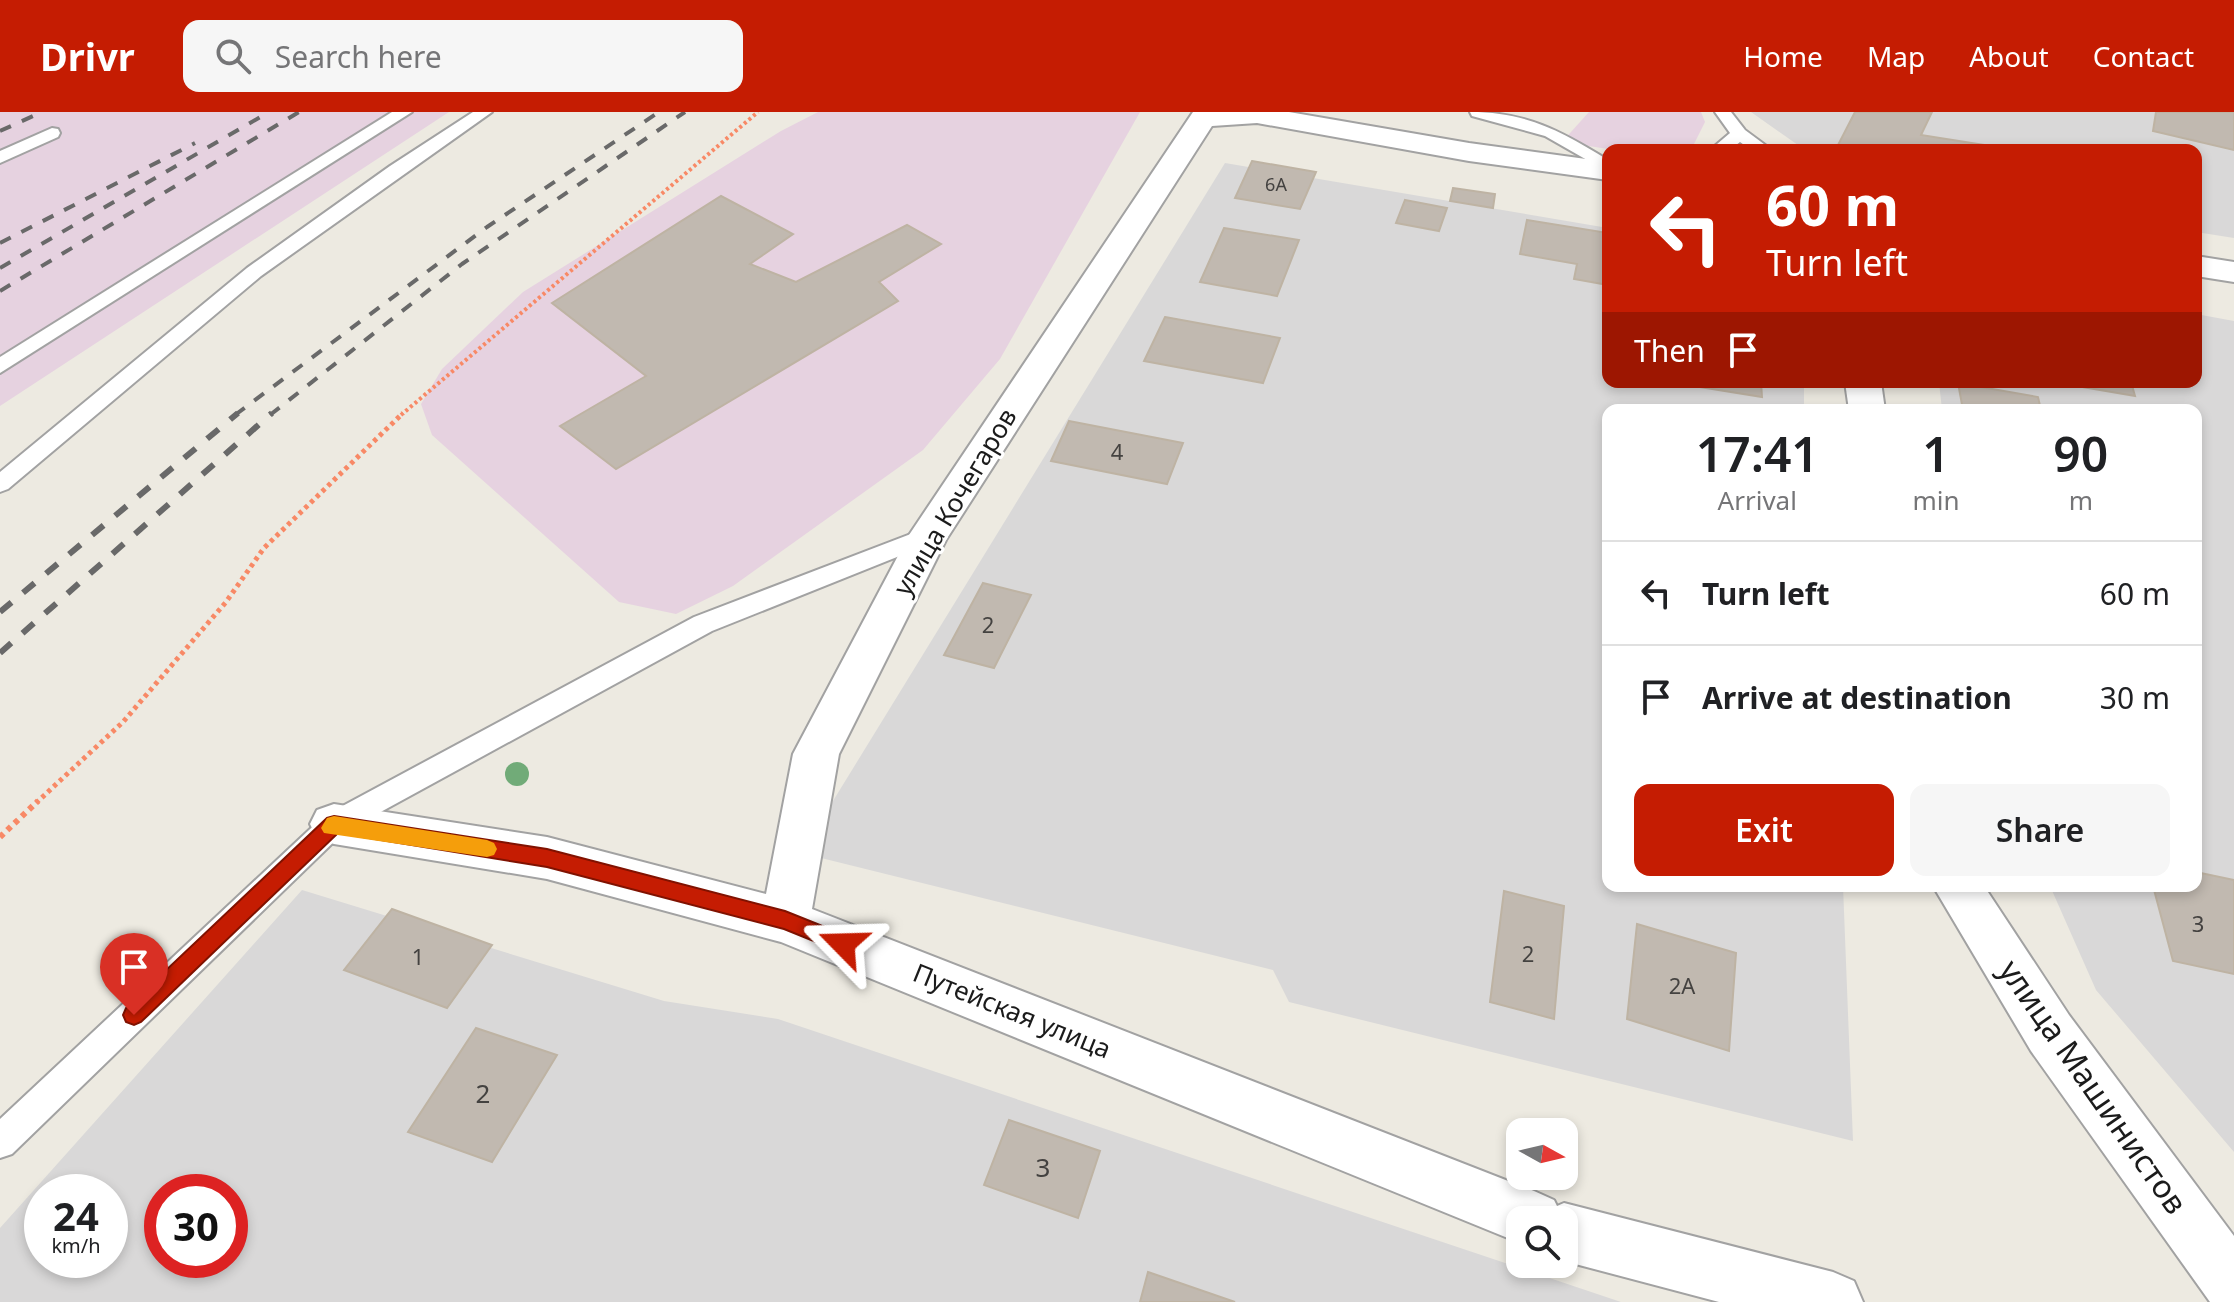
<!DOCTYPE html>
<meta charset="utf-8">
<style>
:root{--surface:#fff;--page:#f6f6f6;--text:#202124;--muted:#757577;--line:#e0e0e0;--accent:#c51c02}
body{margin:0;font-family:"Noto Sans",sans-serif;background:var(--page);color:var(--text);height:100vh;display:flex;flex-direction:column;font-size:30px;white-space:nowrap}
*{box-sizing:border-box;margin:0}
p{font-size:26px;color:var(--muted)}
.icon{flex:none;width:44px;height:44px;fill:none;stroke:currentColor;stroke-width:2;stroke-linecap:round;stroke-linejoin:round}
.map{position:relative;flex:1;overflow:hidden}
.details{position:absolute;left:1602px;top:292px;width:600px;height:488px;display:flex;flex-direction:column;background:var(--surface);border-radius:16px;box-shadow:0 4px 12px #0003}
.details>*{flex:none}
.hud{position:absolute;left:1602px;top:32px;width:600px;height:244px;border-radius:16px;box-shadow:0 4px 12px #0003;background:#c51c02;color:#fff;overflow:hidden}
.needle{width:52px;rotate:98deg}
.tools{position:absolute;left:1506px;top:1006px;display:grid;gap:16px}
.tools a{display:grid;place-items:center;width:72px;height:72px;border-radius:16px;background:var(--surface);box-shadow:0 4px 12px #0003;font-size:40px}
.speed{position:absolute;left:24px;top:1062px;display:flex;gap:16px;font-size:40px;font-weight:700;text-align:center}
.speed>*{display:grid;place-content:center;width:104px;height:104px;border-radius:50%;background:var(--surface);box-shadow:0 4px 12px #0003;line-height:1}
.speed small{font-size:20px;font-weight:400}
.speed .limit{border:12px solid #d22;background:#fff;color:#111}
.pin{position:absolute;display:grid;place-items:center;width:68px;height:68px;color:#fff;margin:-82px -34px;border-radius:50% 50% 50% 0;rotate:-45deg;box-shadow:0 0 8px #0007}
.pin .icon{rotate:45deg}
.me{position:absolute;width:88px;margin:-44px;rotate:292deg;stroke-linejoin:round;filter:drop-shadow(0 0 6px #0008)}
.turn{display:flex;align-items:center;gap:28px;height:168px;padding:0 32px;font-size:36px}
.turn .icon{width:104px;height:104px;stroke-width:2.5}
.turn b{display:block;font-size:56px;line-height:68px}
.then{display:flex;align-items:center;height:76px;padding:0 32px;background:#0003;gap:16px;font-size:30px}
.eta{display:flex;justify-content:space-evenly;align-items:center;height:136px;text-align:center}
.eta b{font-size:48px;font-weight:600;line-height:56px}
.primary-button{display:flex;gap:16px;margin-top:auto;padding:16px 32px}
.primary-button a{flex:1;height:92px;border-radius:16px;background:var(--accent);color:#fff;font-size:32px;font-weight:600;line-height:92px;text-align:center}
.primary-button a+a{background:var(--page);color:var(--text)}
ul{padding:0;list-style:none}
li{display:flex;align-items:center;gap:24px;height:104px;padding:0 32px;border-top:2px solid var(--line)}
li div{flex:1}
li b{display:block;font-size:30px}
li em{font-style:normal}
header{display:flex;align-items:center;gap:48px;box-sizing:border-box;height:112px;padding:0 40px;background:var(--accent);color:#fff}
header strong{font-size:38px}
nav{display:flex;gap:44px;margin-inline-start:auto;font-size:28px}
.search{width:560px;height:72px;background:var(--page);display:flex;align-items:center;gap:20px;box-sizing:border-box;padding:0 28px;border-radius:16px;color:var(--muted);font-size:30px}
.map>svg:first-child{display:block}
</style>
<header>
<strong>Drivr</strong>
<div class="search"><svg class="icon" aria-label="search" viewBox="0 0 24 24"><circle cx="10" cy="10" r="6"/><path d="M15 15l6 6"/></svg>Search here</div>
<nav><a>Home</a><a>Map</a><a>About</a><a>Contact</a></nav>
</header>
<div class="map">
<svg width="2234" height="1190" viewBox="0 0 2234 1190">
<rect width="100%" height="100%" fill="#edeae1"/>
<!-- residential -->
<g fill="#d9d8d8" fill-rule="evenodd">
<path d="M1751,0H2234V126L2196,120V38H1805Z"/>
<path d="M1225,51L1608,116V270H1804V298H1608V774H1843L1853,1029L1289,890L1273,858L801,741Z"/>
<path d="M2196,202L2234,209V1040L2096,878L2050,774H2196V298H1942L1939,270H2196Z"/>
<path d="M302,778L664,889L778,907L1621,1190H0V1116ZM42,1080H110V1148H42ZM162,1080H230V1148H162Z"/>
</g>
<!-- industrial -->
<g fill="#e6d2e0">
<path d="M0,0H449L0,294Z"/>
<path d="M818,0H1140L1000,247L923,338L733,474L676,502L619,490L432,323L421,292L442,257L523,180L781,19Z"/>
<path d="M1589,0H1701L1705,10L1691,38H1615L1562,30Z"/>
</g>
<!-- building -->
<g fill="#c1b9b0" stroke="#beb3a3" stroke-width="2">
<path d="M1855,0H1932L1921,23L2016,38H1852L1837,35Z"/>
<path d="M2156,0H2234V38L2153,19Z"/>
<path d="M1252,49L1316,60L1300,97L1235,86Z"/>
<path d="M1453,76L1495,82L1493,96L1450,89Z"/>
<path d="M721,84L793,122L750,152L796,170L907,113L941,132L879,170L898,189L616,357L560,314L646,264L552,191Z"/>
<path d="M1405,88L1447,96L1439,119L1396,111Z"/>
<path d="M1527,108L1608,121V173L1574,167L1577,152L1520,142Z"/>
<path d="M1224,116L1299,128L1277,184L1200,170Z"/>
<path d="M1165,205L1280,226L1263,271L1144,249Z"/>
<path d="M1682,270H1761L1762,285L1681,272Z"/>
<path d="M2053,270H2131L2135,284Z"/>
<path d="M1958,271L2038,285L2041,298H1963Z"/>
<path d="M1069,309L1183,331L1167,372L1051,349Z"/>
<path d="M983,471L1031,483L994,556L944,543Z"/>
<path d="M2196,760L2234,768V862L2173,849L2153,774H2196Z"/>
<path d="M1504,779L1564,794L1554,907L1490,890Z"/>
<path d="M392,797L492,833L447,896L344,858Z"/>
<path d="M1637,812L1736,841L1729,939L1627,907Z"/>
<path d="M476,916L557,943L492,1050L408,1020Z"/>
<path d="M1009,1008L1100,1039L1078,1106L984,1073Z"/>
<path d="M1148,1160L1235,1190H1140Z"/>
</g>
<g fill="none" stroke-linecap="round" stroke-linejoin="round">
<defs>
<g id="service">
<path d="M392,0H412L0,261V245Z"/>
<path d="M473,0H492L261,164L8,377L0,380V360L247,156L390,54Z"/>
<path d="M1470,0C1526,0 1561,19 1608,48V60L1545,24L1472,4Z"/>
<path d="M1715,0H1731L1745,18L1772,38H1751L1740,30L1730,38H1710L1730,21Z"/>
<path d="M52,16L58,17L60,21L58,25L0,51V39Z"/>
<path d="M929,415L937,417L941,423L937,429L712,519L344,720L12,1042L0,1046V1007L324,704L694,505Z"/>
</g>
<g id="minor">
<path d="M1193,0H1289L1469,31L1608,50V68L1469,49L1257,11L1212,14L946,428L839,642L812,797L1534,1079L1554,1088L1557,1094L1564,1091L1833,1160L1854,1169L1863,1190H1719L1564,1149V1108H1520V1131L781,830L547,767L334,732L317,726L310,712L317,698L334,692L547,725L766,782L793,642L909,423Z"/>
<path d="M2196,144L2234,150V170L2196,164Z"/>
<path d="M1845,270H1881L1885,298H1849Z"/>
<path d="M1933,774H1984L2069,903L2234,1124V1190H2210L2031,939Z"/>
</g>
</defs>
<!-- service casing -->
<use href="#service" stroke="#a2a2a2" stroke-width="4"/>
<!-- minor casing -->
<use href="#minor" stroke="#a2a2a2" stroke-width="4"/>
<!-- path-far2 -->
<path stroke="#f88966" stroke-width="4" stroke-dasharray="3 3" stroke-linecap="butt" d="M401,303L758,0"/>
<!-- path-far1 -->
<path stroke="#f88966" stroke-width="5" stroke-dasharray="4 4" stroke-linecap="butt" d="M36,691L123,610L226,490L264,436L403,301"/>
<!-- path -->
<path stroke="#f88966" stroke-width="6" stroke-dasharray="5 5" stroke-linecap="butt" d="M0,725L38,689"/>
<!-- service -->
<use href="#service" fill="#fff" fill-rule="evenodd"/>
<!-- minor -->
<use href="#minor" fill="#fff" fill-rule="evenodd"/>
<!-- rail-far1 -->
<g stroke="#696969" stroke-width="4" stroke-dasharray="12 12" stroke-linecap="butt">
<path d="M0,19L42,0"/>
<path d="M0,131L195,31"/>
<path d="M0,156L269,0"/>
<path d="M0,179L299,0"/>
<path d="M235,303L487,115L659,0"/>
<path d="M270,303L462,152L685,0"/>
</g>
<!-- rail -->
<g stroke="#696969" stroke-width="6" stroke-dasharray="15 15" stroke-linecap="butt">
<path d="M0,500L238,301"/>
<path d="M0,541L272,301"/>
</g>
</g>
<!-- trees -->
<circle fill="#71ab78" cx="517" cy="662" r="12"/>
<!-- route -->
<path fill="#c51c02" stroke="#801201" stroke-width="2" d="M334,704L547,737L785,799L850,825L853,832L850,838L843,841L784,817L547,755L338,721L141,910L134,913L126,910L123,903L126,896L327,706Z"/>
<!-- slow -->
<path fill="#f59e0b" d="M334,704L487,728L494,731L497,737L494,743L487,745L324,721L321,716L327,706Z"/>
<g text-anchor="middle" stroke-width="6" stroke-linejoin="round" paint-order="stroke">
<!-- far-number labels -->
<g font-size="18" fill="#444240">
<text x="1276" y="79">6А</text>
</g>
<!-- number labels -->
<g font-size="22" fill="#444240">
<text x="1117" y="348">4</text>
<text x="988" y="521">2</text>
<text x="2198" y="820">3</text>
<text x="1528" y="850">2</text>
<text x="418" y="853">1</text>
<text x="1682" y="882">2А</text>
</g>
<!-- street labels -->
<g font-size="26" fill="#1b1b1b" stroke="#fff">
<text transform="translate(955 390) rotate(-59)" y="9">улица Кочегаров</text>
<text transform="translate(1012 899) rotate(22)" y="9">Путейская улица</text>
</g>
<!-- near-number labels -->
<g font-size="26" fill="#444240">
<text x="483" y="991">2</text>
<text x="1043" y="1065">3</text>
</g>
<!-- near-street labels -->
<g font-size="32" fill="#1b1b1b" stroke="#fff">
<text transform="translate(2093 975) rotate(55)" y="11">улица Машинистов</text>
</g>
</g>
</svg>
<div class="tools">
<a><svg class="needle" viewBox="-14 -14 28 28"><path d="M0-13l5 13h-10z" fill="#e53935"/><path d="M0 13l5-13h-10z" fill="#757577"/></svg></a>
<a><svg class="icon" aria-label="search" viewBox="0 0 24 24"><circle cx="10" cy="10" r="6"/><path d="M15 15l6 6"/></svg></a>
</div>
<div class="speed"><div>24<small>km/h</small></div><div class="limit">30</div></div>
<div class="pin" style="left:134px;top:903px;background:#d93025"><svg class="icon" aria-label="arrive" viewBox="0 0 24 24"><path d="M6 21V4h12l-3 4 3 4H6"/></svg></div>
<svg class="me" style="left:843px;top:832px" viewBox="-20 -20 40 40"><path d="M0-17L14 15 0 8-14 15z" fill="#c51c02" stroke="#fff" stroke-width="4"/></svg>
<div class="hud">
<div class="turn"><svg class="icon" aria-label="left" viewBox="0 0 24 24"><path d="M17 20v-9H6M10 6l-5 5 5 5"/></svg><div><b>60 m</b>Turn left</div></div>
<div class="then">Then<svg class="icon" aria-label="arrive" viewBox="0 0 24 24"><path d="M6 21V4h12l-3 4 3 4H6"/></svg></div>
</div>
<section class="details">
<div class="eta">
<div><b>17:41</b><p>Arrival</p></div>
<div><b>1</b><p>min</p></div>
<div><b>90</b><p>m</p></div>
</div>
<ul>
<li><svg class="icon" aria-label="left" viewBox="0 0 24 24"><path d="M17 20v-9H6M10 6l-5 5 5 5"/></svg><div><b>Turn left</b></div><em>60 m</em></li>
<li><svg class="icon" aria-label="arrive" viewBox="0 0 24 24"><path d="M6 21V4h12l-3 4 3 4H6"/></svg><div><b>Arrive at destination</b></div><em>30 m</em></li>
</ul>
<div class="primary-button"><a>Exit</a><a>Share</a></div>
</section>
</div>
